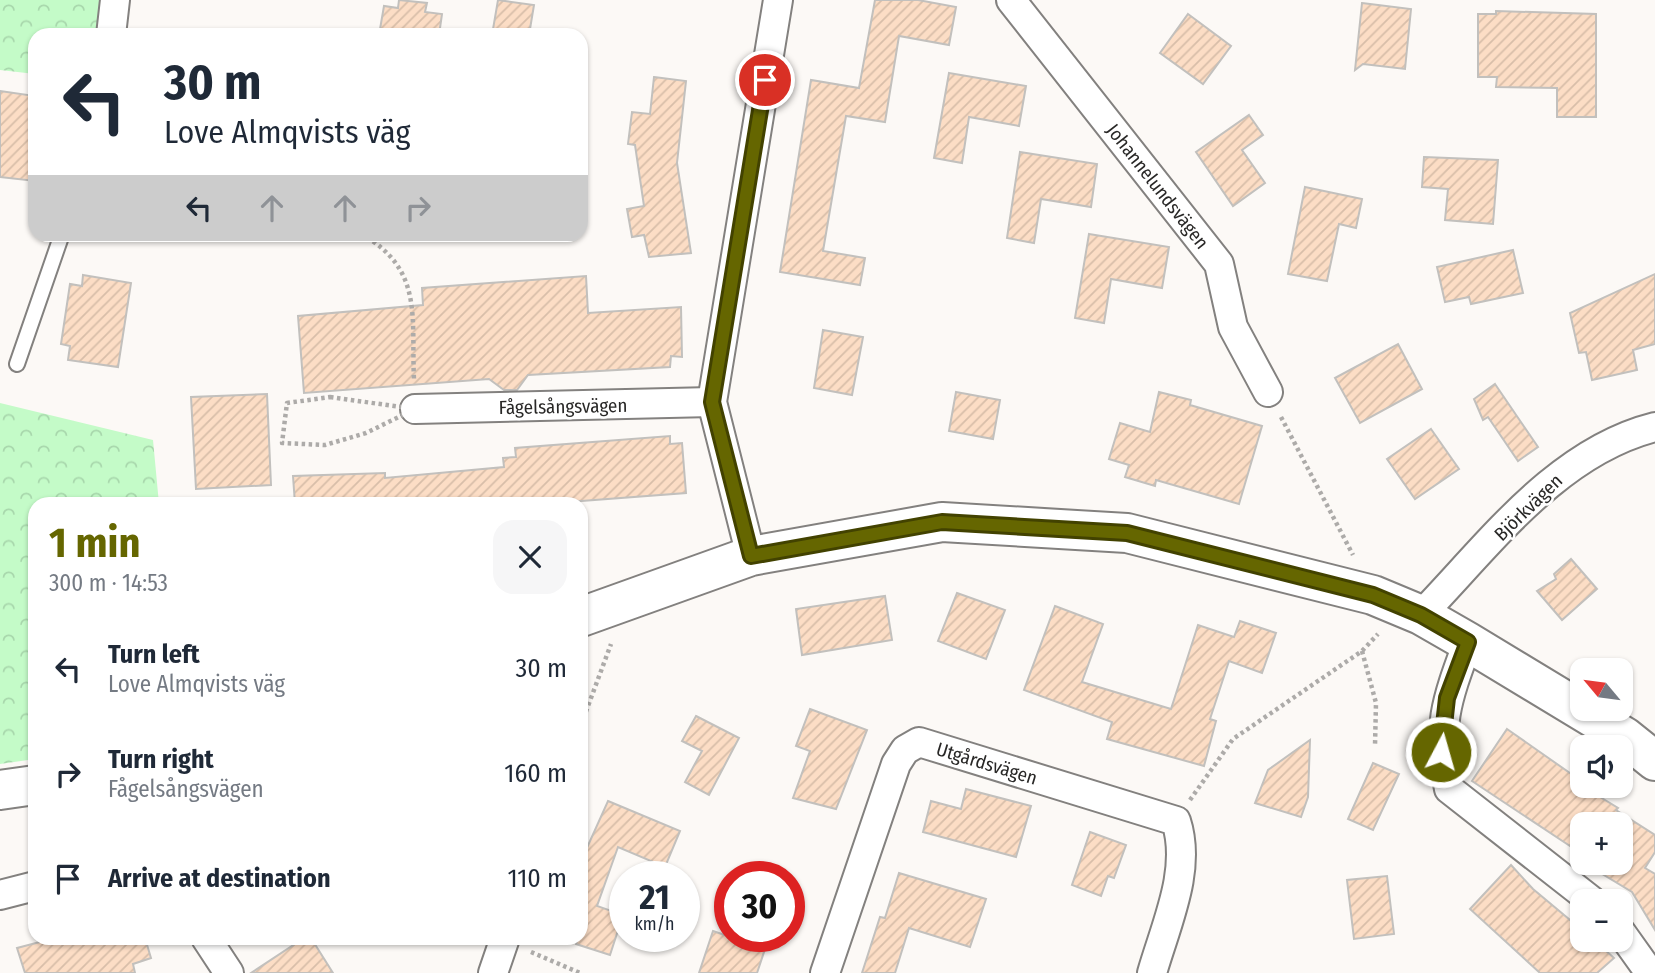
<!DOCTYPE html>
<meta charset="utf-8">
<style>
:root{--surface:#fff;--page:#f6f6f7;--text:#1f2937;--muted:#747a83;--accent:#656600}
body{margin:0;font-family:"Fira Sans Condensed",sans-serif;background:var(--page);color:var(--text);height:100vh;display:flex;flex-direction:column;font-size:26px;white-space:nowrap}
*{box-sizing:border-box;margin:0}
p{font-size:23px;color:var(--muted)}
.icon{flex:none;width:38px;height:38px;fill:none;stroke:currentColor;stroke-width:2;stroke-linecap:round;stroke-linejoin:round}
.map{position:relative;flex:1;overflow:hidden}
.side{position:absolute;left:28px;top:497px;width:560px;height:448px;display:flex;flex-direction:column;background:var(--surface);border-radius:21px;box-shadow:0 2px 5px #0004}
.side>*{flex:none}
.hud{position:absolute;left:28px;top:28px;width:560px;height:214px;border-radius:21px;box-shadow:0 2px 5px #0004;background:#fff;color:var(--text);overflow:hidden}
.needle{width:46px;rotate:299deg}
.fabs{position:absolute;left:1570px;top:658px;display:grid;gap:14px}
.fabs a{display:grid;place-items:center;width:63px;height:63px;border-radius:14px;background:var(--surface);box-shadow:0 2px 5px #0004;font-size:35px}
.speed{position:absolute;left:609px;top:861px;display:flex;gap:14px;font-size:35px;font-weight:700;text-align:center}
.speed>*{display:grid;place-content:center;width:91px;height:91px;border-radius:50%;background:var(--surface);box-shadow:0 2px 5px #0004;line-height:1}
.speed small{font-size:18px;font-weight:400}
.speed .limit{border:10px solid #d22;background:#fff;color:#111}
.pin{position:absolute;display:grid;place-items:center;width:60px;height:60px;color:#fff;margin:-30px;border:4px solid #fff;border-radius:50%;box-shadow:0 2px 7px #0007}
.me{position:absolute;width:77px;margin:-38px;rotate:6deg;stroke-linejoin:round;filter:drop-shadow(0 0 5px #0008)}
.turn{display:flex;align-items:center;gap:24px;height:147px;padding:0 21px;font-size:32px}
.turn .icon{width:91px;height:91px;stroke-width:2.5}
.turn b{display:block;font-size:49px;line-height:60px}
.lanes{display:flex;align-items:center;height:66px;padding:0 21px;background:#0003;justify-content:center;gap:35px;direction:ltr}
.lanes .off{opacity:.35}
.round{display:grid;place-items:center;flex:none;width:74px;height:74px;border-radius:21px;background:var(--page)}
.headline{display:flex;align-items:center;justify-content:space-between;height:119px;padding:0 21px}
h1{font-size:42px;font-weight:700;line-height:52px;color:var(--accent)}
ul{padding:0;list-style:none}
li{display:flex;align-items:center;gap:21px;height:105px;padding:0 21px}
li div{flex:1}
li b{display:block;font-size:26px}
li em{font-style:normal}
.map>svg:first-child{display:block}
</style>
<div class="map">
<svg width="1655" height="973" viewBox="0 0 1655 973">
<defs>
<pattern id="park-crowns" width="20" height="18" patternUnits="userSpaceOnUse" patternTransform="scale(1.75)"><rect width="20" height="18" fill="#c4fbc8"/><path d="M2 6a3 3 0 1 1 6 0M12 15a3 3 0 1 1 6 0" fill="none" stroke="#a8d7ac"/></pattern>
<pattern id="building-hatch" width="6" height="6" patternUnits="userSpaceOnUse" patternTransform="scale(1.75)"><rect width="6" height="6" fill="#fcddc5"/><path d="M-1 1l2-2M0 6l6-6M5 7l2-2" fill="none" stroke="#d8bea9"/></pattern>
</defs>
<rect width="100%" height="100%" fill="#fcf9f6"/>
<!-- park -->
<g fill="url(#park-crowns)">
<path d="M0,0H105L101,35H35V74L0,70Z"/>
<path d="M0,403L153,440L159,504H35V759L0,764Z"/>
</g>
<!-- building -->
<g fill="url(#building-hatch)" stroke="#c2c0bd" stroke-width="2">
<path d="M399,0L427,3L425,12L442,14L439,35H379L384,6L398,8Z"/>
<path d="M498,0L534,5L529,35H492Z"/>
<path d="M875,0H918L956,7L949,45L899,36L885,122L846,116L823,251L865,258L860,285L780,272L811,80L859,88Z"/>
<path d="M1362,3L1411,9L1405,69L1363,64L1355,70Z"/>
<path d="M1496,11L1596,14V117H1557V88L1496,87L1497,77H1478V14H1496Z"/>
<path d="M1188,14L1231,46L1203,84L1160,53Z"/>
<path d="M949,73L1026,86L1019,126L969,117L962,163L934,158Z"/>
<path d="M654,77L686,81L677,163L691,253L649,257L644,235L632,237L627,209L644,206L635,145L628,144L632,112L650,114Z"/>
<path d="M0,91L35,96V181L0,177Z"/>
<path d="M1249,115L1263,135L1242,150L1265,183L1233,206L1196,152Z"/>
<path d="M1020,152L1097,164L1091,207L1041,199L1034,243L1007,238Z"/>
<path d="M1424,157L1498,160L1493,224L1445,220L1448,189L1422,187Z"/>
<path d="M1305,187L1362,199L1356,228L1339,224L1327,281L1288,274Z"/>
<path d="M1089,234L1169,247L1162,288L1111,279L1104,323L1075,318Z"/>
<path d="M1513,250L1523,293L1471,304L1469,297L1445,302L1437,267Z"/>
<path d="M1655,274V344L1633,350L1637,370L1592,380L1586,352L1579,353L1570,313Z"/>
<path d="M83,275L131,283L118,367L68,360L70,346L61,344L70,284L82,286Z"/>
<path d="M586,276L588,313L681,307L682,357L671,356L670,367L528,375L517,390H504L489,379L304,393L298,316L423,305L422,288Z"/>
<path d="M823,330L863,337L852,395L814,388Z"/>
<path d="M1398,344L1422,389L1360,423L1335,378Z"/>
<path d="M1495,384L1538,447L1518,461L1488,417L1483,420L1474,399Z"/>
<path d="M956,392L1000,400L993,439L949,431Z"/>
<path d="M1159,392L1191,400L1190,405L1262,426L1239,504L1156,480L1155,486L1125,477L1129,465L1109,459L1120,423L1150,432Z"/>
<path d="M267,394L271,485L196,489L191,397Z"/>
<path d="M1431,429L1459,469L1415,499L1387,459Z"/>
<path d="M670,436V444L682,443L686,493L542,504H295L293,476L385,473V478L504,467L503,458L516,457L515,448Z"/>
<path d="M1571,559L1597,589L1562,620L1537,591L1556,579L1554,574Z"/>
<path d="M957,593L1005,610L986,659L938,641Z"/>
<path d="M885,596L892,640L802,655L796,609Z"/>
<path d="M1055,606L1103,624L1082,682L1171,709L1198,625L1234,637L1240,621L1276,633L1262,673L1229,661L1210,719L1216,721L1204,766L1107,739L1112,722L1024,690Z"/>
<path d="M810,709L867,730L836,809L793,798L810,751L796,746Z"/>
<path d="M696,716L739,738L709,795L685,782L702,751L682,741Z"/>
<path d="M1507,729L1577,778L1575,781L1582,786L1618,808L1616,810L1655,835V852L1645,868L1655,874V930L1632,892L1584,863H1620V824H1582V854L1472,781Z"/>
<path d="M1310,740L1308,797L1301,817L1255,803L1268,770Z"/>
<path d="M1373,763L1399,774L1373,830L1348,819Z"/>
<path d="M966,789L1031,806L1016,857L923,832L931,801L961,809Z"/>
<path d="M608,801L680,831L665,867L618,847L597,906L623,915L610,955L576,944L578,938H581V861Z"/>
<path d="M1090,832L1126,845L1114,878L1108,876L1101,896L1072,885Z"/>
<path d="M1511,865L1533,889L1582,930V940H1594L1614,958L1597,973H1540L1470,909Z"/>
<path d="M899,873L986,899L970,947L909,928L895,973H862L880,917L885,918Z"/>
<path d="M1387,876L1394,934L1354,939L1347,880Z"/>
<path d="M713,931L765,949L757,973H699Z"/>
<path d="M55,938H145L151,958L133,964L135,973H25L17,948Z"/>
<path d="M304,938H311L333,973H251Z"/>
</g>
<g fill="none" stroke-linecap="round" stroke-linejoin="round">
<defs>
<path id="lane" d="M17,364L62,234"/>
<g id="street">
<path d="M1011,0L1219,264L1233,327L1268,392"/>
<path d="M111,35L115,0"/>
<path d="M415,409L712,402"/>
<path d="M751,556L712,402L778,0"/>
<path d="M1421,615C1489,545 1556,452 1655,427"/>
<path d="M1468,642C1447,699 1436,727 1449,789L1592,901"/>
<path d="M0,895L35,886"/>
<path d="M1620,931L1650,973"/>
<path d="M206,938L229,973"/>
<path d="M493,973L505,938"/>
<path d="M825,973L896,764L905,750L919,742L1176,821C1192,870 1166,924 1152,973"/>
</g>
<g id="secondary">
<path d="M581,617L751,556L942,522L1127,533L1373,595L1421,615L1468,642L1625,737L1655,761"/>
<path d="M0,790L35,785"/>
</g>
</defs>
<!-- lane casing -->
<use href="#lane" stroke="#83817f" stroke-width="18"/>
<!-- street casing -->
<use href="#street" stroke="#83817f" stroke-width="32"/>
<!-- secondary casing -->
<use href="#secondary" stroke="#83817f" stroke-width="42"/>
<!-- path -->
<g stroke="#adaba9" stroke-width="4.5" stroke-dasharray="3.5 3.5" stroke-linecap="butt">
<path d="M361,234C424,269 411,317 414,380"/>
<path d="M330,397L415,409L366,433L325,445L282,443L287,403Z"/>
<path d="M1281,417L1353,555"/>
<path d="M1362,651L1376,703L1375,746"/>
<path d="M581,725L611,644"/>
<path d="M1190,800L1233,739L1362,651L1378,634"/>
<path d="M531,952L580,973"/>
</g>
<!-- lane -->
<use href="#lane" stroke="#fff" stroke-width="14"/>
<!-- street -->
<use href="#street" stroke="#fff" stroke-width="28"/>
<!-- secondary -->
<use href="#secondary" stroke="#fff" stroke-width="38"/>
</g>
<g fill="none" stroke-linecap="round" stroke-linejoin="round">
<defs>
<path id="route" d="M765,80L712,402L751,556L942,522L1127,533L1373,595L1421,615L1468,642L1447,698L1441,752"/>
</defs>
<!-- route casing -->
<use href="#route" stroke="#424200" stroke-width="18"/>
<!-- route -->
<use href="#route" stroke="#656600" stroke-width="12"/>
</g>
<g text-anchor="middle" stroke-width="5" stroke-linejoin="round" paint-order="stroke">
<!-- street labels -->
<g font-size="19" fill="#292827" stroke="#fff">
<text transform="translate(1158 186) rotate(52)" y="7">Johannelundsvägen</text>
<text transform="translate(563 406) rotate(-1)" y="7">Fågelsångsvägen</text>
<text transform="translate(1528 507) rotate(-44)" y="7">Björkvägen</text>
<text transform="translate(987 763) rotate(17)" y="7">Utgårdsvägen</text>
</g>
</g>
</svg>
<div class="fabs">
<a><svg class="needle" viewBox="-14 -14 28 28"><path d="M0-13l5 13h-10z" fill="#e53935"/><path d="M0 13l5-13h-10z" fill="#747a83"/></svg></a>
<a><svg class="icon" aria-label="sound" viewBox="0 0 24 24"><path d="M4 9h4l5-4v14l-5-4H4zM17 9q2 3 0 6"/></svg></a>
<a>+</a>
<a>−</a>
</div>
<div class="speed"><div>21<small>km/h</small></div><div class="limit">30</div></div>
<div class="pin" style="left:765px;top:80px;background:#d93025"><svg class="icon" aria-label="arrive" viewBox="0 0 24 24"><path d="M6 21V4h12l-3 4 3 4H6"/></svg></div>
<svg class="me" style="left:1441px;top:752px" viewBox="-20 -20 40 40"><circle r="17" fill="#656600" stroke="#fff" stroke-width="3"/><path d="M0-11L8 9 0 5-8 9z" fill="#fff"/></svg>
<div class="hud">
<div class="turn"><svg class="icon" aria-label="left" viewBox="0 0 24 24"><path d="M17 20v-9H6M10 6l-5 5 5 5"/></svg><div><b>30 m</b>Love Almqvists väg</div></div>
<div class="lanes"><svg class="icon" aria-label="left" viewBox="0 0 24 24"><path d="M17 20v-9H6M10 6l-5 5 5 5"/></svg><svg class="icon off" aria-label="ahead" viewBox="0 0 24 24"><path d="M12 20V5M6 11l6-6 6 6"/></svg><svg class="icon off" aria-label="ahead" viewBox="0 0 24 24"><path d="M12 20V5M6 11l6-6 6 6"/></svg><svg class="icon off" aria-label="right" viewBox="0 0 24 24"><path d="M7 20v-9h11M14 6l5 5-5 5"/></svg></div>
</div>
<section class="side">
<div class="headline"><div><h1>1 min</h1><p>300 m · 14:53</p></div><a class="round"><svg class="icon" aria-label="close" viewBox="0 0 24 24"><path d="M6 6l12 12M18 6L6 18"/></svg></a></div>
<ul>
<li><svg class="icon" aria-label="left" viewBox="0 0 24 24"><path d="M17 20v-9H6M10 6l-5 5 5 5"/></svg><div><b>Turn left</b><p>Love Almqvists väg</p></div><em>30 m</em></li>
<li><svg class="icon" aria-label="right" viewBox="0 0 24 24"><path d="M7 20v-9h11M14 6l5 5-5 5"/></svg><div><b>Turn right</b><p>Fågelsångsvägen</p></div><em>160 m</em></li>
<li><svg class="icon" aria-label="arrive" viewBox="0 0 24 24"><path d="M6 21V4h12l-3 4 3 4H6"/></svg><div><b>Arrive at destination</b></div><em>110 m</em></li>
</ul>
</section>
</div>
